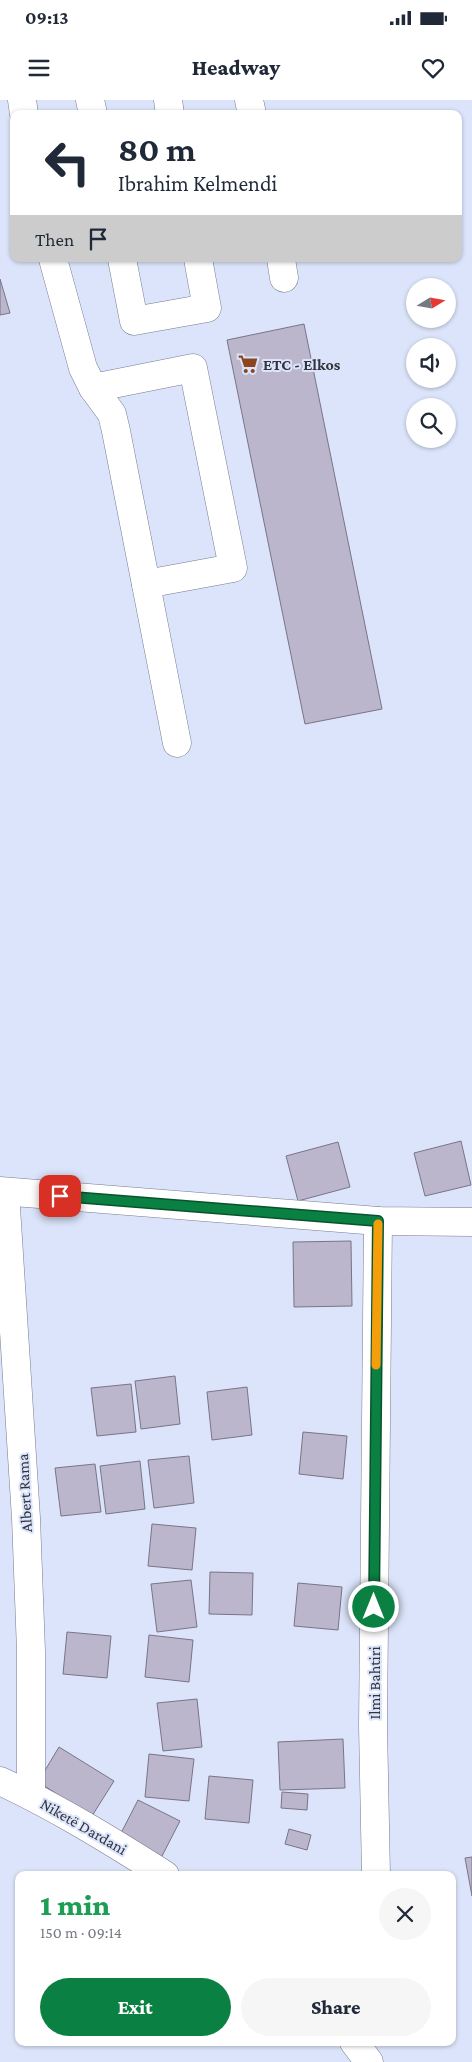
<!DOCTYPE html>
<meta charset="utf-8">
<style>
:root{--surface:#fff;--page:#f6f6f7;--text:#1f2937;--muted:#747a83;--accent:#0b8043}
body{margin:0;font-family:"Crimson Pro",serif;background:var(--page);color:var(--text);height:100vh;display:flex;flex-direction:column;font-size:19px;white-space:nowrap}
*{box-sizing:border-box;margin:0}
p{font-size:16px;color:var(--muted)}
.icon{flex:none;width:28px;height:28px;fill:none;stroke:currentColor;stroke-width:2;stroke-linecap:round;stroke-linejoin:round}
.map{position:relative;flex:1;overflow:hidden}
.drawer{position:absolute;left:15px;top:1771px;width:441px;height:175px;display:flex;flex-direction:column;background:var(--surface);border-radius:10px;box-shadow:0 1px 4px #0004}
.drawer>*{flex:none}
.guide{position:absolute;left:10px;top:10px;width:452px;height:152px;border-radius:10px;box-shadow:0 1px 4px #0004;background:#fff;color:var(--text);overflow:hidden}
.needle{width:32px;rotate:79deg}
.buttons{position:absolute;left:406px;top:178px;display:grid;gap:10px}
.buttons a{display:grid;place-items:center;width:50px;height:50px;border-radius:50%;background:var(--surface);box-shadow:0 1px 4px #0004;font-size:25px}
.pin{position:absolute;display:grid;place-items:center;width:42px;height:42px;color:#fff;margin:-21px;border-radius:10px;box-shadow:0 2px 8px #0006}
.me{position:absolute;width:55px;margin:-28px;rotate:0deg;stroke-linejoin:round;filter:drop-shadow(0 0 4px #0008)}
.turn{display:flex;align-items:center;gap:18px;height:105px;padding:0 25px;font-size:22px}
.turn .icon{width:65px;height:65px;stroke-width:2.5}
.turn b{display:block;font-size:35px;line-height:42px}
.then{display:flex;align-items:center;height:48px;padding:0 25px;background:#0003;gap:10px;font-size:19px}
.round{display:grid;place-items:center;flex:none;width:52px;height:52px;border-radius:26px;background:var(--page)}
.summary{display:flex;align-items:center;justify-content:space-between;height:85px;padding:0 25px}
h1{font-size:30px;font-weight:800;line-height:38px;color:#1e9e55}
.primary-button{display:flex;gap:10px;margin-top:auto;padding:10px 25px}
.primary-button a{flex:1;height:58px;border-radius:30px;background:var(--accent);color:#fff;font-size:20px;font-weight:800;line-height:58px;text-align:center}
.primary-button a+a{background:var(--page);color:var(--text)}
.status{display:flex;justify-content:space-between;align-items:center;height:35px;padding:0 25px;background:var(--surface);direction:ltr}
.status svg{height:14px;fill:currentColor}
header{display:flex;justify-content:space-between;align-items:center;height:65px;padding:0 25px;background:var(--surface);font-size:22px;font-weight:800}
.map>svg:first-child{display:block}
</style>
<div class="status"><b>09:13</b><svg viewBox="0 0 49 12"><path d="M0 12V9h3v3zM5 12V6h3v6zM10 12V3h3v9zM15 12V0h3v12zM26 1h20v11H26zM47 4h2v5h-2z"/></svg></div>
<header><svg class="icon" aria-label="menu" viewBox="0 0 24 24"><path d="M4 6h16M4 12h16M4 18h16"/></svg>Headway<svg class="icon" aria-label="heart" viewBox="0 0 24 24"><path d="M12 20l-8-8c-3-5 5-10 8-4 3-6 11-1 8 4z"/></svg></header>
<div class="map">
<svg width="472" height="1962" viewBox="0 0 472 1962">
<rect width="100%" height="100%" fill="#dbe4fa"/>
<!-- building -->
<g fill="#bbb6cb" stroke="#797488">
<path d="M0,179L10,213L0,215Z"/>
<path d="M304,224L382,609L305,624L227,240Z"/>
<path d="M461,1041L471,1085L425,1096L414,1053Z"/>
<path d="M338,1042L350,1087L298,1101L286,1056Z"/>
<path d="M351,1141L352,1206L294,1207L293,1142Z"/>
<path d="M175,1276L180,1324L141,1329L135,1281Z"/>
<path d="M131,1284L136,1332L97,1336L91,1288Z"/>
<path d="M247,1287L252,1335L212,1340L207,1292Z"/>
<path d="M303,1332L347,1336L343,1379L299,1374Z"/>
<path d="M189,1356L194,1403L154,1408L148,1360Z"/>
<path d="M140,1361L145,1409L106,1414L100,1366Z"/>
<path d="M95,1364L101,1412L61,1416L55,1368Z"/>
<path d="M152,1424L196,1428L192,1470L148,1466Z"/>
<path d="M210,1472L253,1473L252,1515L209,1514Z"/>
<path d="M191,1480L197,1527L157,1532L151,1484Z"/>
<path d="M298,1483L342,1487L338,1530L294,1526Z"/>
<path d="M67,1532L111,1536L107,1578L63,1574Z"/>
<path d="M149,1535L193,1540L189,1582L145,1577Z"/>
<path d="M197,1599L202,1647L163,1651L157,1603Z"/>
<path d="M343,1639L345,1688L280,1690L278,1642Z"/>
<path d="M59,1647L114,1681L92,1716L38,1682Z"/>
<path d="M149,1654L194,1659L189,1701L145,1697Z"/>
<path d="M209,1676L253,1680L249,1723L205,1719Z"/>
<path d="M282,1692L308,1694L307,1710L281,1708Z"/>
<path d="M138,1700L180,1721L161,1758L119,1737Z"/>
<path d="M289,1729L311,1735L307,1750L285,1744Z"/>
<path d="M472,1757V1796L465,1758Z"/>
</g>
<g fill="none" stroke-linecap="round" stroke-linejoin="round">
<defs>
<g id="minor">
<path d="M22,0L24,14"/>
<path d="M90,0L93,14"/>
<path d="M168,0L170,14"/>
<path d="M249,0L252,14"/>
<path d="M53,159L83,268L93,288L112,314L116,331L177,643"/>
<path d="M122,159L134,221L207,208L198,159"/>
<path d="M281,159L284,178"/>
<path d="M93,288L193,268L233,468L146,484"/>
<path d="M0,1091L378,1121L472,1122"/>
<path d="M5,1092L26,1418L31,1551V1695"/>
<path d="M0,1681C58,1708 111,1741 165,1775"/>
<path d="M376,1775L373,1626L378,1121"/>
<path d="M354,1942L369,1962"/>
</g>
</defs>
<!-- minor casing -->
<use href="#minor" stroke="#747c8f" stroke-width="29"/>
<!-- minor -->
<use href="#minor" stroke="#fff" stroke-width="28"/>
</g>
<g fill="none" stroke-linecap="round" stroke-linejoin="round">
<defs>
<path id="route" d="M60,1096L378,1121L374,1507"/>
</defs>
<!-- route casing -->
<use href="#route" stroke="#07532c" stroke-width="12"/>
<!-- route -->
<use href="#route" stroke="#0b8043" stroke-width="9"/>
<!-- slow -->
<path stroke="#f59e0b" stroke-width="9" d="M376,1265L378,1124"/>
</g>
<!-- icons -->
<defs>
<symbol id="supermarket-bare" viewBox="-9 -9 18 18"><path d="M-6-5.5h2.5l.6 2H6L4.5 2H-2.5L-4.4-4H-6ZM-1.5 3.2a1.3 1.3 0 1 0 .1 0ZM3 3.2a1.3 1.3 0 1 0 .1 0Z" fill="#8c461f" stroke="#dbe4fa" stroke-width="2.5" paint-order="stroke"/></symbol>
</defs>
<g fill-rule="evenodd">
<use href="#supermarket-bare" x="234" y="250" width="28" height="28"/>
</g>
<g text-anchor="middle" stroke-width="4" stroke-linejoin="round" paint-order="stroke">
<!-- poi labels -->
<g font-size="16" font-weight="bold" fill="#31343c" stroke="#dbe4fa" text-anchor="start">
<text x="263" y="270">ETC - Elkos</text>
</g>
<!-- street labels -->
<g font-size="16" fill="#31343c" stroke="#dbe4fa">
<text transform="translate(24 1393) rotate(-93)" y="6">Albert Rama</text>
<text transform="translate(374 1583) rotate(-90)" y="6">Ilmi Bahtiri</text>
<text transform="translate(84 1726) rotate(30)" y="6">Niketë Dardani</text>
</g>
</g>
</svg>
<div class="buttons">
<a><svg class="needle" viewBox="-14 -14 28 28"><path d="M0-13l5 13h-10z" fill="#e53935"/><path d="M0 13l5-13h-10z" fill="#747a83"/></svg></a>
<a><svg class="icon" aria-label="sound" viewBox="0 0 24 24"><path d="M4 9h4l5-4v14l-5-4H4zM17 9q2 3 0 6"/></svg></a>
<a><svg class="icon" aria-label="search" viewBox="0 0 24 24"><circle cx="10" cy="10" r="6"/><path d="M15 15l6 6"/></svg></a>
</div>
<div class="pin" style="left:60px;top:1096px;background:#d93025"><svg class="icon" aria-label="arrive" viewBox="0 0 24 24"><path d="M6 21V4h12l-3 4 3 4H6"/></svg></div>
<svg class="me" style="left:374px;top:1507px" viewBox="-20 -20 40 40"><circle r="17" fill="#0b8043" stroke="#fff" stroke-width="3"/><path d="M0-11L8 9 0 5-8 9z" fill="#fff"/></svg>
<div class="guide">
<div class="turn"><svg class="icon" aria-label="left" viewBox="0 0 24 24"><path d="M17 20v-9H6M10 6l-5 5 5 5"/></svg><div><b>80 m</b>Ibrahim Kelmendi</div></div>
<div class="then">Then<svg class="icon" aria-label="arrive" viewBox="0 0 24 24"><path d="M6 21V4h12l-3 4 3 4H6"/></svg></div>
</div>
<section class="drawer">
<div class="summary"><div><h1>1 min</h1><p>150 m · 09:14</p></div><a class="round"><svg class="icon" aria-label="close" viewBox="0 0 24 24"><path d="M6 6l12 12M18 6L6 18"/></svg></a></div>
<div class="primary-button"><a>Exit</a><a>Share</a></div>
</section>
</div>
